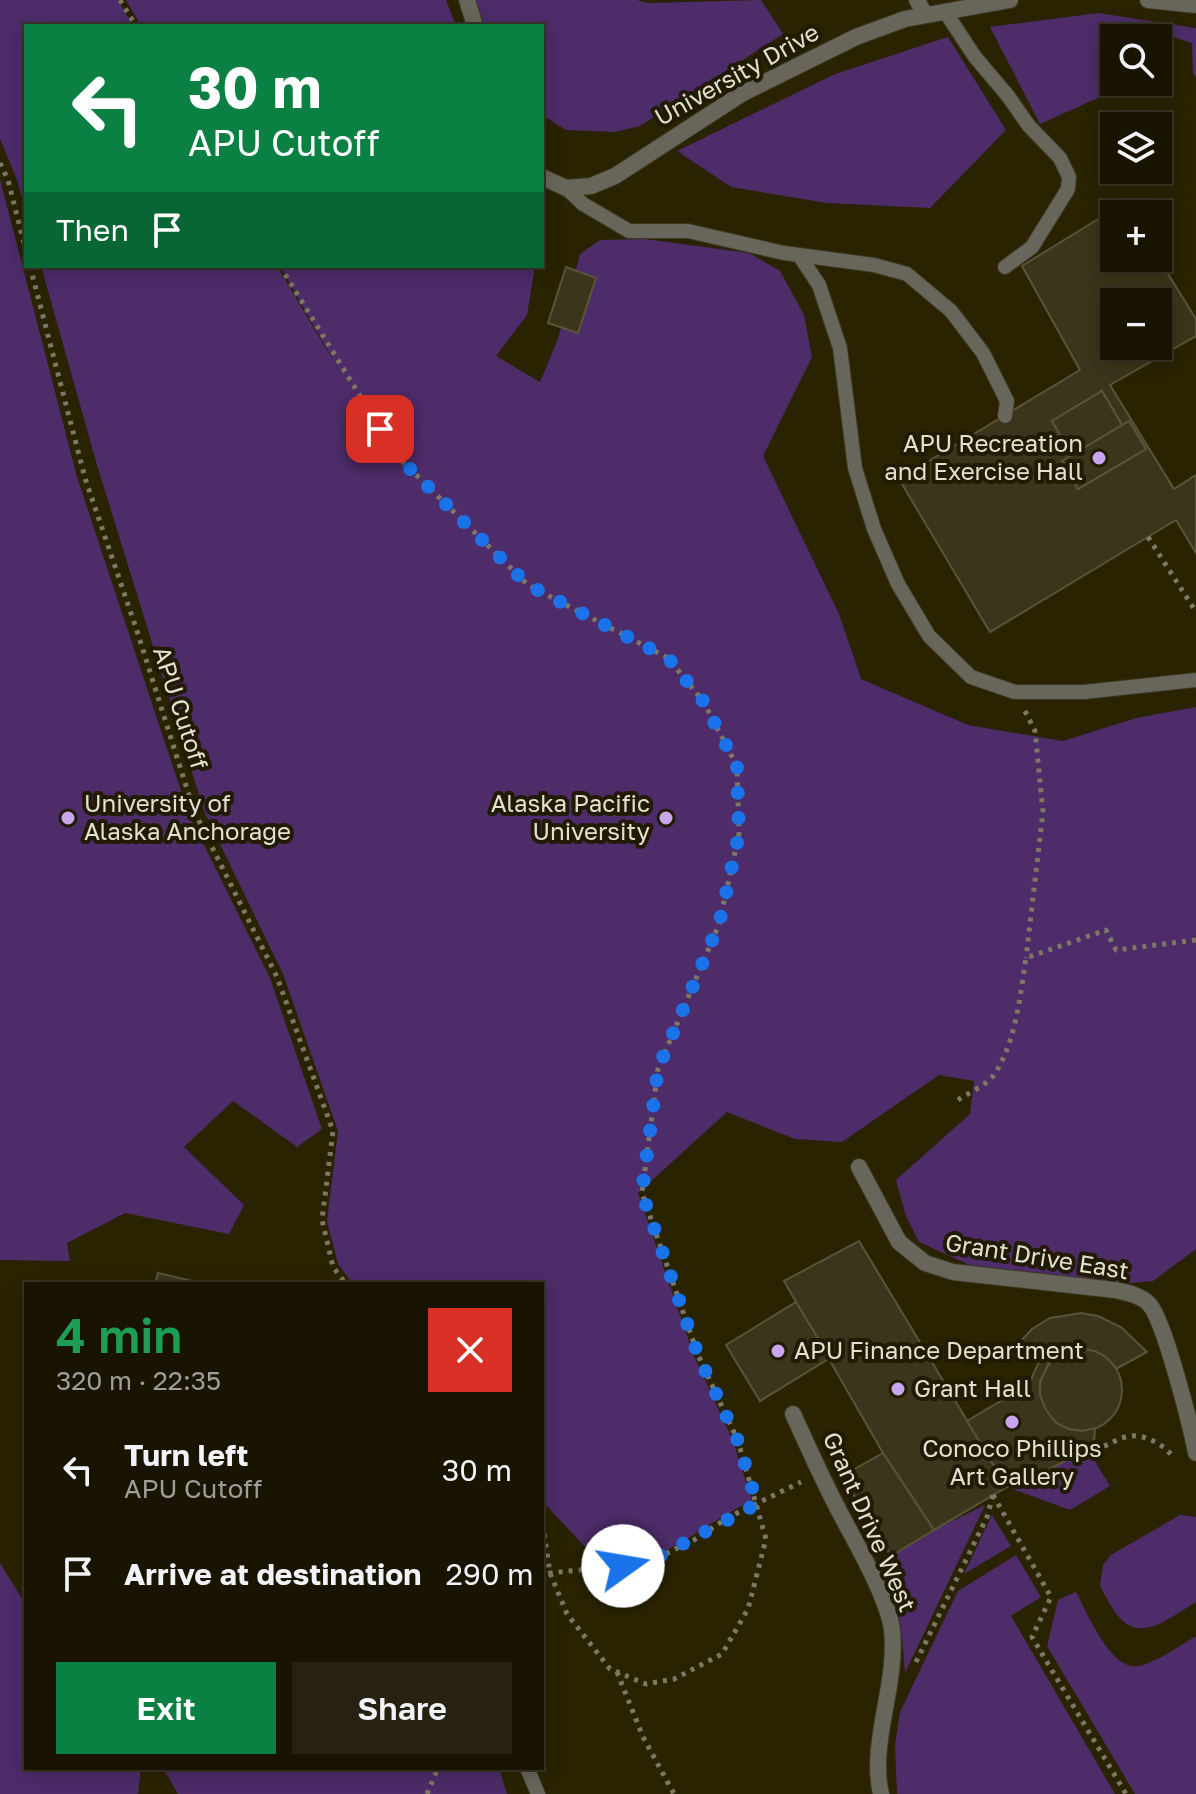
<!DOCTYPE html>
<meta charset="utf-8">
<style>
:root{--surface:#191402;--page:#262111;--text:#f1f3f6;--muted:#9f9e99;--line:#373324;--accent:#0b8043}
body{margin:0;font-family:"Golos Text",sans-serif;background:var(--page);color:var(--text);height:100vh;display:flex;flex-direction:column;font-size:30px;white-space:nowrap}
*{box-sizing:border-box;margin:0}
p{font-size:26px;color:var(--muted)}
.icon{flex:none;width:44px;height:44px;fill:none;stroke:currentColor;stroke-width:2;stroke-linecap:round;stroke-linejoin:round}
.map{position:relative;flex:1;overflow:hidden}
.side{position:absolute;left:24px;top:1282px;width:520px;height:488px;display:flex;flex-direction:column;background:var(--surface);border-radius:0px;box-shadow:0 4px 20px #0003,0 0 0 2px var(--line)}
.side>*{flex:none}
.hud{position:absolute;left:24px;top:24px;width:520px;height:244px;border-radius:0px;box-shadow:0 4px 20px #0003,0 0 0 2px var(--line);background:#0b8043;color:#fff;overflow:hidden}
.tools{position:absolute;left:1100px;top:24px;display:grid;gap:16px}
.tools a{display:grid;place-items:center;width:72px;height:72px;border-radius:0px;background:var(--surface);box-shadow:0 4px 20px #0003,0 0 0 2px var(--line);font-size:40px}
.pin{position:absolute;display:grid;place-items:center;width:68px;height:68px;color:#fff;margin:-34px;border-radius:16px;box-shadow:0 4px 12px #0006}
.me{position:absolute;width:88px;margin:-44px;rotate:77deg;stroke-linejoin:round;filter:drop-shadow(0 0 6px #0008)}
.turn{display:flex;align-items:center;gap:28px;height:168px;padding:0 32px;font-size:36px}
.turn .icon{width:104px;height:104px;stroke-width:2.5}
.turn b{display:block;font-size:56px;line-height:68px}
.then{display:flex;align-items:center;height:76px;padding:0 32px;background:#0003;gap:16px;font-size:30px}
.round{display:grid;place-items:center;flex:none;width:84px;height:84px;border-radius:0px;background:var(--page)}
.head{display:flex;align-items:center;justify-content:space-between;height:136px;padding:0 32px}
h1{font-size:48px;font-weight:600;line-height:60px;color:#1e9e55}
.button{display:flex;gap:16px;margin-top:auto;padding:16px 32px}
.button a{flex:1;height:92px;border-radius:0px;background:var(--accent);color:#fff;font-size:32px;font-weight:600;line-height:92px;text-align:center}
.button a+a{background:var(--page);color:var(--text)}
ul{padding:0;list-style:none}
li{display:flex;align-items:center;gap:24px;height:104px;padding:0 32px}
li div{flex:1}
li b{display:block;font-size:30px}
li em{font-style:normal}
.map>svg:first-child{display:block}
</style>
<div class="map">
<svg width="1196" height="1794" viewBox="0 0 1196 1794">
<rect width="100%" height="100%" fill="#211b03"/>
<!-- built -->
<path fill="#2a2301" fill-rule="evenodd" d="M0,0H1196V1794H0ZM26,26H542V266H26ZM1114,38H1158V82H1114ZM1114,126H1158V170H1114ZM1114,214H1158V258H1114ZM1114,302H1158V346H1114ZM26,1284H542V1768H26Z"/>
<!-- green -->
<g fill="#4d2c69">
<path d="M0,0H118L133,26H26V212L17,180L0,139Z"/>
<path d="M126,0H446L456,26H141Z"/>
<path d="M476,0H637L648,3L761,0L783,34L640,126L615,132L566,130L542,115V26H484Z"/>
<path d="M1098,13L1196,28V77L1193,74L1192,43L1170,36L1158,71V38H1114V82H1133L1040,124L990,27Z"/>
<path d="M948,37L1006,130L930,208L827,203L731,187L677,151L835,74Z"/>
<path d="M0,179L77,477L189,815L270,978L322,1129L297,1147L233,1101L184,1147L244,1205L229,1234L125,1213L67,1243L70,1261L0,1260Z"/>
<path d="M645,239L749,253L780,271L804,315L812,357L763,456L839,614L861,679L968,725L1063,741L1136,718L1196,707V1249L1153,1281L1132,1283L974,1267L919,1242L906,1216L896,1180L970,1114L974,1081L939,1075L842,1142L795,1139L727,1112L638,1193L694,1356L733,1441L752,1501C717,1517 687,1542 651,1558C637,1564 621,1566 607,1570L542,1501V1284H353L338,1264L327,1221L338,1131L283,974L204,811L97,465L41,266H277L343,377L280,266H535L527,315L496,356L540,382L558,339L580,254L600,240Z"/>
<path d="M1093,1458L1110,1486L1070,1510L1007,1487L1024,1482L1069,1459Z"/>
<path d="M985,1505L905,1673C902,1632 901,1610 882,1572L891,1556L934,1530Z"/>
<path d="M992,1515L1011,1546L964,1574Z"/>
<path d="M1180,1515L1196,1517V1602C1175,1614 1143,1643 1121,1619C1112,1610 1106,1596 1100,1586L1103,1565L1111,1555Z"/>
<path d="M1016,1555L1041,1597L1011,1616L1115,1794H897L895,1745L900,1712L958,1591Z"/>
<path d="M0,1563L26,1605V1768H141L138,1794H0Z"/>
<path d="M1076,1592C1087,1612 1111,1672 1139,1666C1159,1661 1179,1646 1196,1636V1794H1135L1047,1646L1058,1600Z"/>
<path d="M163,1768H499L507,1794H178Z"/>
</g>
<!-- building -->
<g fill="#3a351b" stroke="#5a543a" stroke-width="2" fill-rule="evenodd">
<path d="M1124,203L1131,214H1114V258H1158L1196,319V336L1110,385L1174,489L1196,475V553L1176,520L990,632L899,479L1080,370L1022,266ZM1114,302H1158V346H1114ZM1102,391L1122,425L1129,421L1146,449L1078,489L1062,461L1072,455L1052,421Z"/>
<path d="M566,267L596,278L578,333L548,323Z"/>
<path d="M1102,391L1122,425L1072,455L1052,421Z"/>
<path d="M1129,421L1146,449L1078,489L1062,461Z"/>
<path d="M859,1241L1007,1487L934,1530L883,1453L784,1281Z"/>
<path d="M158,1273L205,1284H155Z"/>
<path d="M796,1302L830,1358L760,1401L726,1345Z"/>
<path d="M1081,1313L1098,1316L1121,1327L1147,1352L1116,1369L1103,1355L1078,1349L1066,1352L1049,1363L1019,1343L1032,1329L1050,1318Z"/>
<circle cx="1081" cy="1390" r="41"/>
<path d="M1041,1357L1049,1363L1040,1381V1395L1046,1410L1056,1423L1069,1429L1082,1431L1095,1428L1093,1458L1069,1459L1024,1482L1007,1487L967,1421L1029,1384Z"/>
<path d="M883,1453L934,1530L891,1556L842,1476Z"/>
</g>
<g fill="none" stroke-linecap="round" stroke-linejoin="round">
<defs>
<g id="service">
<path d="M946,13L975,57L1008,96L1029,126L1060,158L1069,177L1068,189L1032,247L1005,267"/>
<path d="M566,188L583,204L629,231H688L784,253L874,265L907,274L951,311L983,353L1007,401L1005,416"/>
<path d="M799,255L819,285L840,348L855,468L874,529L898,584L929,636L971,677L1015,692H1084L1196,680"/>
<path d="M527,1768L538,1794"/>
</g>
<g id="minor">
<path d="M467,0L475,26"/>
<path d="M917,0L925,15"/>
<path d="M1148,0L1196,5"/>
<path d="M542,177L566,188L591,186L615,176L743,93L856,37L905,19L1010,0"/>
<path d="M859,1167L899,1242L925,1263L953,1272L1115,1290C1125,1292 1141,1295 1149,1304C1164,1319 1191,1427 1196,1453"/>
<path d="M793,1414C810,1451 826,1488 846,1524C861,1552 888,1600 892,1630C898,1684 869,1743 881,1794"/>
</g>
</defs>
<!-- service casing -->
<use href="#service" stroke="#3c3720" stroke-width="16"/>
<!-- minor casing -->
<use href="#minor" stroke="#3c3720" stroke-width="18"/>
<!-- path -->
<g stroke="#7d7865" stroke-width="5" stroke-dasharray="4 6" stroke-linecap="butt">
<path d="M120,0L136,26"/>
<path d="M0,163L8,180L26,251"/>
<path d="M30,266L85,478L138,634L194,811L277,977L333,1131L322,1220L333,1267L346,1284"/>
<path d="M280,266L397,456L528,585L668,658L703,701L737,766L739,834L719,924L658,1069L642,1193L698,1355L738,1441L766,1539L748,1609L722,1654L674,1679L646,1684L610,1669L567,1614L550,1573L542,1520"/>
<path d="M1148,537L1196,612"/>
<path d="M1025,711L1035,731L1043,812L1026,958"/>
<path d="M958,1100C968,1093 987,1085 994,1075C1016,1042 1020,996 1026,958L1106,930L1116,950L1196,940"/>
<path d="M1094,1447C1108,1448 1113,1440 1125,1437C1142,1432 1164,1444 1173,1457"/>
<path d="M993,1495L1051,1597L1032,1637L1126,1794"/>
<path d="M542,1581L550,1573L647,1563L694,1540L729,1517L801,1482"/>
<path d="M916,1662L987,1517L993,1495"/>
<path d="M617,1672L643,1737L674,1794"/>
<path d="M427,1794L438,1768"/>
</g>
<!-- service -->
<use href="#service" stroke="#68665a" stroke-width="14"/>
<!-- minor -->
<use href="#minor" stroke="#68665a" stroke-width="16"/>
</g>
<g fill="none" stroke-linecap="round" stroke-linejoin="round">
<!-- route -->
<path stroke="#1a73e8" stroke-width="14" stroke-dasharray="0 25.2" d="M380,429L397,456L528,585L668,658L703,701L737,766L739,834L726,894L719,924L658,1069L642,1193L698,1355L738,1441L757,1504L647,1563L623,1566"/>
</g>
<!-- markers -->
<g fill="#c9a5ee" stroke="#211b03" stroke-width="3">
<circle cx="1099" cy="458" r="8"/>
<circle cx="68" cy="818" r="8"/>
<circle cx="666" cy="818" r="8"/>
<circle cx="778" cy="1351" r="8"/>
<circle cx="898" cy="1389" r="8"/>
<circle cx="1012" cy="1422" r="8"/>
</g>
<g text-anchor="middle" stroke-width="8" stroke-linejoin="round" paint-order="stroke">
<!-- street labels -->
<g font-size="24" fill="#e3e0d1" stroke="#211b03">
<text transform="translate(737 75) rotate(-29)" y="8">University Drive</text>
<text transform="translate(180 708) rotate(72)" y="8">APU Cutoff</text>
<text transform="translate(1037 1257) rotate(9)" y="8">Grant Drive East</text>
<text transform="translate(869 1522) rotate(66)" y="8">Grant Drive West</text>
</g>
<!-- poi labels -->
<g font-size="24" fill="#e3e0d1" stroke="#211b03" text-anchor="start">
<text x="1083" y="452" text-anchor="end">APU Recreation<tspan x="1083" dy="28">and Exercise Hall</tspan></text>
<text x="84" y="812">University of<tspan x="84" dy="28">Alaska Anchorage</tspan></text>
<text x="650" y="812" text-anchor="end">Alaska Pacific<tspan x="650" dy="28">University</tspan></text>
<text x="794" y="1359">APU Finance Department</text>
<text x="914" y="1397">Grant Hall</text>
<text x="1012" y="1457" text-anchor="middle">Conoco Phillips<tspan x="1012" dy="28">Art Gallery</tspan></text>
</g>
</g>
</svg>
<div class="tools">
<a><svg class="icon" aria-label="search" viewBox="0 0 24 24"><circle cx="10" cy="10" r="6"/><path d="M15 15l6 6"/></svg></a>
<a><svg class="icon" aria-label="layers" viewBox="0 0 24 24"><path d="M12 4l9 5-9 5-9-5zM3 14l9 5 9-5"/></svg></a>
<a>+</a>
<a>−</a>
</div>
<div class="pin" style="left:380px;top:429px;background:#d93025"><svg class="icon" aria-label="arrive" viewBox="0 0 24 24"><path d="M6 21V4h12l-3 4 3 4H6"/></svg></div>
<svg class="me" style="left:623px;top:1566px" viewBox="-20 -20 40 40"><circle r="19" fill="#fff"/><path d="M0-13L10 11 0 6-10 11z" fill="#1a73e8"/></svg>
<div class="hud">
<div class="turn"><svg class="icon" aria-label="left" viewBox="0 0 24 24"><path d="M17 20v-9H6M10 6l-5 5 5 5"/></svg><div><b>30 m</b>APU Cutoff</div></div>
<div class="then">Then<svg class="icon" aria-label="arrive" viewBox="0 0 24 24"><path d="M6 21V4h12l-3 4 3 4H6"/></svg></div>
</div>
<section class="side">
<div class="head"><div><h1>4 min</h1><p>320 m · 22:35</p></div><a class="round" style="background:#d93025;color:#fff"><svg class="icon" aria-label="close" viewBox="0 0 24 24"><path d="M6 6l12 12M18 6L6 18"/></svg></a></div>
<ul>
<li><svg class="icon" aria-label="left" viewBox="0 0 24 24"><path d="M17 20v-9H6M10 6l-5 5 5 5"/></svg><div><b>Turn left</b><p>APU Cutoff</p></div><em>30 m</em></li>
<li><svg class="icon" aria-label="arrive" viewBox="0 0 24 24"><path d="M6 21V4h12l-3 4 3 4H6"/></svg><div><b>Arrive at destination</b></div><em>290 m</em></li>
</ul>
<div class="button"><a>Exit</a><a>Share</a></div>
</section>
</div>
